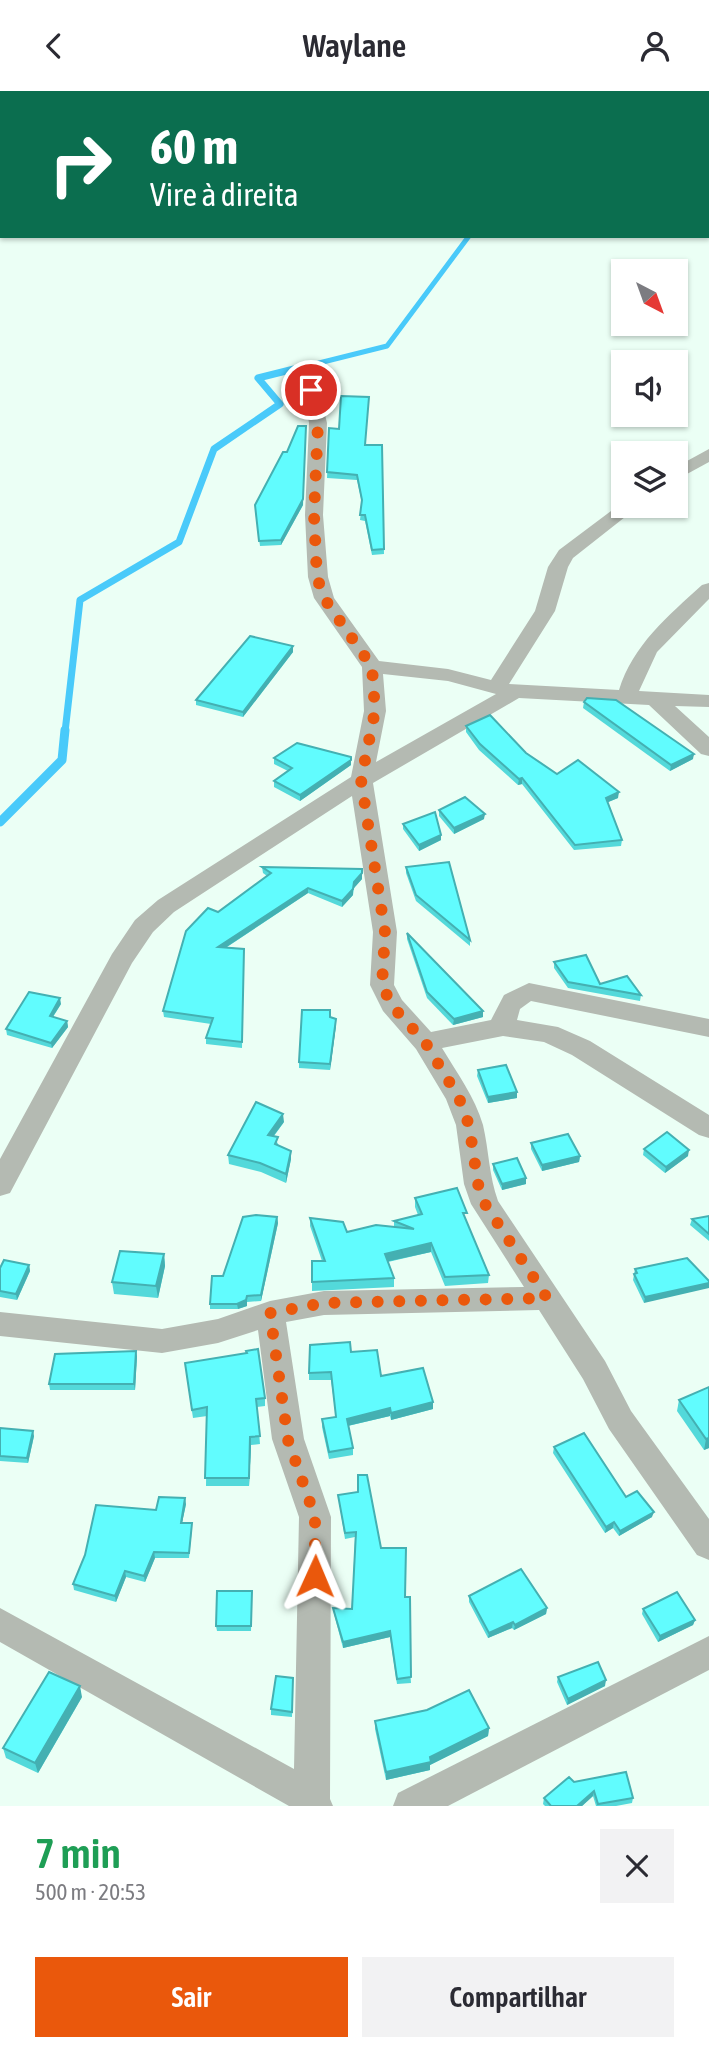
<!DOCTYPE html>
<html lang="pt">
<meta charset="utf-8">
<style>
:root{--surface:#fff;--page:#f2f2f3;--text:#2b2b33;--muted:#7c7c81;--accent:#ea580c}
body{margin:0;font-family:"Asap Condensed",sans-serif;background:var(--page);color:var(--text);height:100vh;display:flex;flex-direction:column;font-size:26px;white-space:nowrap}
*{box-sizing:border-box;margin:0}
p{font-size:23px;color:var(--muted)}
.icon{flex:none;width:38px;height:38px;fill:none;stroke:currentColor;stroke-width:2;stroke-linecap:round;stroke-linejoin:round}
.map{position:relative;height:1715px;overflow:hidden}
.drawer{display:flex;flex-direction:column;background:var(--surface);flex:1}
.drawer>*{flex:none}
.hud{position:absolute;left:0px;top:0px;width:710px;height:147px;box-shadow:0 2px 5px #0004;background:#0b6e4f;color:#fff;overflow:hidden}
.needle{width:46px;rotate:139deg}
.buttons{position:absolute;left:611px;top:168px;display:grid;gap:14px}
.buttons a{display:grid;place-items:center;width:77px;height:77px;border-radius:0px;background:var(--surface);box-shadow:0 2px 5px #0004;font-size:35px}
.pin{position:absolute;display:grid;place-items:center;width:60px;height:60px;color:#fff;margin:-30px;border:4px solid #fff;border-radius:50%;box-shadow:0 2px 7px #0007}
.me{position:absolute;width:77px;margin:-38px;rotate:1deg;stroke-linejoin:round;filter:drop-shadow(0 0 5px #0008)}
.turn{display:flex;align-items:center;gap:24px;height:147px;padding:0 35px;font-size:32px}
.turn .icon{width:91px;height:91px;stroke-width:2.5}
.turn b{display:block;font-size:49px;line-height:60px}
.round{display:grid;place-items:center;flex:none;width:74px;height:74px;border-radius:0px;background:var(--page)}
.summary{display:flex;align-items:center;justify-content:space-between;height:119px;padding:0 35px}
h1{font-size:42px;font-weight:600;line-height:52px;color:#1e9e55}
.cta{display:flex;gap:14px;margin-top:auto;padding:14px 35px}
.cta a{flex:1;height:80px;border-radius:0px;background:var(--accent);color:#fff;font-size:28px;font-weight:600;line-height:80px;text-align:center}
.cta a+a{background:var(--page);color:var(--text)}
header{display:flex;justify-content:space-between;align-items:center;height:91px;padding:0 35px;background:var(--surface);font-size:32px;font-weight:600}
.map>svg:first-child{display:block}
</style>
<header><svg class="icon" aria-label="back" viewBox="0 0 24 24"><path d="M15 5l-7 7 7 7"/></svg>Waylane<svg class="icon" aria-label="person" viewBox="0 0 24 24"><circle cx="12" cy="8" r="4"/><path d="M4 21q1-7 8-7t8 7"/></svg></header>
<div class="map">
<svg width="709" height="1715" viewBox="0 0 709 1715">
<rect width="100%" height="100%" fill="#ebfff5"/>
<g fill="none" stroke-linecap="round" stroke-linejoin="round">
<!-- stream-far2 -->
<g stroke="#49cafa" stroke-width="5">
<path d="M672,2L674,0"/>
<path d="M287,280L387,255L469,145"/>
</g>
<!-- stream-far1 -->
<path stroke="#49cafa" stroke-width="7" d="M65,641L80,509L179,451L214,358L280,313L258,287L294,278"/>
<!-- stream -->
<path stroke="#49cafa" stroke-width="9" d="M0,731L62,669L65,639"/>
<!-- street -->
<g fill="#b4bab2" fill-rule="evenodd">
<path d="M311,294L319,299L327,332L323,424L328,486L334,507L379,570L448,578L491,589L535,520L548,476L559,459L623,411V415H639L573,467L568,476L555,520L509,593L619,599C633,554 668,525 702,494L709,492V508L657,561L639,600L709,604V616L675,615L709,646V665L701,663L649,614L519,607L373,692L397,841L394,894L402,909L431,941L491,929L504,904L529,892L709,928V946L531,910L520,918L517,929L558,936L590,950L709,1024V1047L699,1044L572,964L544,951L503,945L442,957C457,982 475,1006 483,1034C489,1060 489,1085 498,1110L605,1270L631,1320L709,1428V1469L697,1464L609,1338L583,1288L539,1219L324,1224L286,1231L304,1348L331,1426L330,1708L333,1715H289L0,1551V1517L294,1678L299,1426L272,1348L258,1239L218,1252L162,1262L0,1245V1221L162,1238L218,1228L270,1210L324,1200L524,1196L471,1113L464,1093L456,1034L446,1008L416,958L383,920L370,894L373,841L352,705L174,821L153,841L132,872L10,1102L0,1105V1068L112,863L135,829L158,809L351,686L364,620L362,576L314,507L308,486L305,424L309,332L303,299ZM383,583L448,590L496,603L376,671L386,620Z"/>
<path d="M709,358V371L676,389V376Z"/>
<path d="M709,1545V1579L448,1715H393L398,1702Z"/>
</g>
</g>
<!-- wall -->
<g fill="#53d9da">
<path d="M329,337L366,354H382L384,463L372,464L365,430L360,429L362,412L357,389L327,387Z"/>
<path d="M303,414L281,454L260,455L255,419Z"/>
<path d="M293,555V561L243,626L196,614V609Z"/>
<path d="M584,611L693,668L670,680L583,617Z"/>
<path d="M466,635L526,662L557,683L618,707L608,711L622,749L621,755L574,759L522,693L518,694L479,659L466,641Z"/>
<path d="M351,666V674L300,710L274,696V690L288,680L274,673V667Z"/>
<path d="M439,719L484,728L454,743L439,725Z"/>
<path d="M403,733L441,749L419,760L403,738Z"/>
<path d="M262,776L362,782V788L354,797L353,804L342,816L308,802L227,856L244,858L242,957L206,953V947L211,933L164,926L163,920L218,821L267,785L263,782Z"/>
<path d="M406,776L470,849V855L416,810L406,782Z"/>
<path d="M407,842L483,926L453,934L427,907L407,848Z"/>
<path d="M554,871L600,893L641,904L640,910L568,897L554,877Z"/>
<path d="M61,913L53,926L67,930L68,936L52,957L7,944L6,938Z"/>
<path d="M336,934L330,979L299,977V971Z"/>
<path d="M478,979L517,1007L488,1012L477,985Z"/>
<path d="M284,1031L274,1045L279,1055L291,1060V1068L286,1092L261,1081L229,1073L228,1064Z"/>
<path d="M531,1052L580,1065L579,1071L542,1080L531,1058Z"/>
<path d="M644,1058L688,1065L665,1082L643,1064Z"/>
<path d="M493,1073L526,1087V1093L502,1099L493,1079Z"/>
<path d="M415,1107L466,1130L489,1184L488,1192L445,1195L431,1161L388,1171L394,1187V1196L312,1200V1170H322L310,1135V1127L347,1141L394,1136V1130L418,1124L415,1116Z"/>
<path d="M709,1125V1150L690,1134L692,1128Z"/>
<path d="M277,1126L278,1132L261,1210L247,1211V1215L238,1218H210V1213L223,1185Z"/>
<path d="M164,1163L165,1175L158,1207L114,1203L112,1191Z"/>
<path d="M687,1167L644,1212L633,1189L635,1178Z"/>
<path d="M29,1174L30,1180L17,1209L0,1206V1177Z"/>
<path d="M351,1261L381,1285L433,1318L391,1329L390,1325L348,1335L353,1357V1364L329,1368L322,1336V1328L336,1326L331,1289H309V1282Z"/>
<path d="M137,1265L135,1299H50L49,1293Z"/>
<path d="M186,1281L265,1307V1315L257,1316L260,1353L251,1354L249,1395H206L207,1325L193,1327Z"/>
<path d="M709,1296V1357L704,1359L677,1320L679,1309Z"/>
<path d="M0,1337L34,1345L28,1372L0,1370Z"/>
<path d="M554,1356L652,1426L619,1445L613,1437L605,1442L553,1362Z"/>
<path d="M338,1404L381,1457L405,1506L411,1592L397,1593L390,1546L343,1557L334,1523L333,1517L352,1518L355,1446L345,1448Z"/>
<path d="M186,1413L182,1432H192V1438L189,1467H155L145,1491L126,1486L116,1511L74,1499L73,1493L156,1419Z"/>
<path d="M252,1500L251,1540H217L216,1535Z"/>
<path d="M469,1505L547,1517L546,1523L514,1539L512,1537L488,1547L469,1511Z"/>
<path d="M643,1518L695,1529L693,1534L658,1551L642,1523Z"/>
<path d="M558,1586L605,1595L567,1614L557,1591Z"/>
<path d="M293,1587L292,1626L271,1624V1618Z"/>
<path d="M82,1606L38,1682L6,1667L3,1657Z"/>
<path d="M375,1630L489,1637L488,1645L430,1674V1679L386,1689L375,1638Z"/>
<path d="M574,1691L633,1707L632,1712L616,1715H596L593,1705L582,1715H545L543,1713L544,1707Z"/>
</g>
<!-- shaded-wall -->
<g fill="#44b0b2">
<path d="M306,335L303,414L281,454V449Z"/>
<path d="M293,555V561L243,626V621Z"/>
<path d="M694,663L693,668L670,680L671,674Z"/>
<path d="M351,669V674L300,710V704Z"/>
<path d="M522,687V693L518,694L519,688Z"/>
<path d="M619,701L618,707L606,712V707Z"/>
<path d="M485,723L484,728L454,743V737Z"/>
<path d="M441,744V749L419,760V754Z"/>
<path d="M362,782V788L354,797V791Z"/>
<path d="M308,797V802L219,861L218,856Z"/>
<path d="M353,798V804L342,816V810Z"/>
<path d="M60,907L61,913L50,930V925Z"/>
<path d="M483,920V926L453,934L454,928Z"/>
<path d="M336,928V934L330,979V973Z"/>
<path d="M67,930L68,936L52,957L51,952Z"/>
<path d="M517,1001V1007L488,1012V1006Z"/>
<path d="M283,1023L284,1031L268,1052V1044Z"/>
<path d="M689,1059L688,1065L665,1082L666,1076Z"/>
<path d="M291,1060V1068L286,1092V1083Z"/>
<path d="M580,1065L579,1071L542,1080V1074Z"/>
<path d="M526,1087V1093L502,1099V1093Z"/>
<path d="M277,1126L278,1132L261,1210V1204Z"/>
<path d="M431,1152V1161L385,1171V1163Z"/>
<path d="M164,1163L165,1175L158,1207L156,1195Z"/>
<path d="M29,1174L30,1180L17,1209L16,1203Z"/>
<path d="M709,1192V1197L644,1212L645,1206Z"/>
<path d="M247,1205V1215L238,1218L237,1213Z"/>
<path d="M136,1260L137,1265L135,1299L134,1293Z"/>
<path d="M433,1311V1318L391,1329V1322Z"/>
<path d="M390,1317V1325L347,1335V1328Z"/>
<path d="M33,1340L34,1345L28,1372L27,1367Z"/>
<path d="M250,1346L251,1354L249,1395V1387Z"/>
<path d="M709,1347V1357L704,1359L706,1348Z"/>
<path d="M185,1407L186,1413L181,1437V1432Z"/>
<path d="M654,1421L652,1426L619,1445L620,1440Z"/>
<path d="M614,1431L613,1437L605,1442L606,1436Z"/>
<path d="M154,1461L155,1467L145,1491L144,1485Z"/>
<path d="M125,1480L126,1486L116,1511L115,1505Z"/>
<path d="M547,1517L546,1523L514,1539L515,1534Z"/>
<path d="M695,1529L693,1534L658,1551L660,1545Z"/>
<path d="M513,1531L512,1537L488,1547L489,1542Z"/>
<path d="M390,1540V1546L343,1557V1551Z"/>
<path d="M606,1589L605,1595L567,1614L568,1608Z"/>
<path d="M80,1595L82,1606L38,1682L35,1672Z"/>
<path d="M489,1637L488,1645L430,1674V1679L386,1689V1681L430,1666Z"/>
<path d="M594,1700L593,1705L582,1715H577Z"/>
</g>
<!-- building -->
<g fill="#61fcfe" stroke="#44b0b2" stroke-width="2">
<path d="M341,305L369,306L365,354H382L384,458L372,459L365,424H360L362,409L357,384L327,381L329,337L339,338Z"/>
<path d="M298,335H306L303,408L281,449L259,450L255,414L283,361H287Z"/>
<path d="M250,545L293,555L243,621L196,609Z"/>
<path d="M587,607L616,609L694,663L671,674L584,611Z"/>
<path d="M490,624L526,662L557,683L578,669L619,701L606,707L622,749L575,754L522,687L519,688L480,653L466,635Z"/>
<path d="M297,652L351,666V669L300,704L274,690L292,677L274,667Z"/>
<path d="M465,706L485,723L454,737L439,719Z"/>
<path d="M435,721L441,744L419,754L403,733Z"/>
<path d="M449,771L470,849L416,804L406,776Z"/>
<path d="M262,776L362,778V782L354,791L353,798L342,810L308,797L218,856L244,858L242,951L206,947L213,927L163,920L186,840L208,817L218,821L271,782Z"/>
<path d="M407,842L483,920L454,928L427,901Z"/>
<path d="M586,864L600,893L627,885L641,904L568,891L554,871Z"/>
<path d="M29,901L60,907L50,925L67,930L51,952L6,938Z"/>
<path d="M302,919H330V926L336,928L330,973L299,971Z"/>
<path d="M506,974L517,1001L488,1006L478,979Z"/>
<path d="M256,1011L283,1023L268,1044L278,1046L275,1053L291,1060L286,1083L260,1072L228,1064Z"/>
<path d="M667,1041L689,1059L666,1076L644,1058Z"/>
<path d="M568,1043L580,1065L542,1074L531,1052Z"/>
<path d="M517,1067L526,1087L502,1093L493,1073Z"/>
<path d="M457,1097L467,1122H463L489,1184L445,1186L431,1152L385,1163L394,1187L312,1191V1170H325L310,1127L343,1131L347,1141L376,1134L414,1138L394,1130L422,1123L415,1107Z"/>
<path d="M256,1124L277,1126L261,1204L247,1205L246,1209L237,1213H210L212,1185H223L243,1126Z"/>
<path d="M709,1125V1143L692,1128Z"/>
<path d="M120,1160L164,1163L156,1195L112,1191Z"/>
<path d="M687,1167L709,1190V1192L645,1206L634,1183L637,1182L635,1178Z"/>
<path d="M4,1169L29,1174L16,1203L0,1200V1177Z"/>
<path d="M350,1251L351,1261L377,1259L381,1285L423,1277L433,1311L391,1322L390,1317L347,1328L353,1357L329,1361L322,1328L336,1326L331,1281L309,1282L310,1254Z"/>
<path d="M258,1258L265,1307L256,1308L260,1345L250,1346L249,1387H205L207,1316L192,1319L185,1272L247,1262L246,1260Z"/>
<path d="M136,1260L134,1293H49L55,1263Z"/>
<path d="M709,1296V1347L706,1348L679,1309Z"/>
<path d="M0,1337L33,1340L27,1367L0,1365Z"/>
<path d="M584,1342L626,1406L637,1400L654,1421L620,1440L614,1431L606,1436L554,1356Z"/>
<path d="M358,1384H367L381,1457H406L405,1506H410L411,1586L397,1588L390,1540L343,1551L333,1517L352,1518L356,1441L345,1442L338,1404L358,1401Z"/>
<path d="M159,1406L185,1407L181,1432H192L189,1462L154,1461L144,1485L125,1480L115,1505L73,1493L85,1464L96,1414L156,1419Z"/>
<path d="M521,1478L547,1517L515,1534L513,1531L489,1542L469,1505Z"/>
<path d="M217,1500H252L251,1535H216Z"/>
<path d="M677,1501L695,1529L660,1545L643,1518Z"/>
<path d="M598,1571L606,1589L568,1608L558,1586Z"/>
<path d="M49,1581L80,1595L35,1672L3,1657Z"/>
<path d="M276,1585L293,1587L292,1621L271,1618Z"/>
<path d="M469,1599L489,1637L430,1666L431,1671L386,1681L375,1630L427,1619Z"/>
<path d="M626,1681L633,1707L598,1713L594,1700L577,1715H551L544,1707L569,1686L574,1691Z"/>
</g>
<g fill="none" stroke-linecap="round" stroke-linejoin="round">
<!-- route -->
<path stroke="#ea580c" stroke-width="12" stroke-dasharray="0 21.6" d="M311,299L318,332L314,424L317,486L324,507L372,576L375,620L361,689L385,841L382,894L392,915L425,951L459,1007L469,1034L478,1093L485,1113L547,1207L324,1212L270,1222L288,1349L315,1426V1485"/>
</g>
</svg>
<div class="buttons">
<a><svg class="needle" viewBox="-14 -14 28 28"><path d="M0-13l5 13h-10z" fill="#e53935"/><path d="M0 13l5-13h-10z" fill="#7c7c81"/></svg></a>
<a><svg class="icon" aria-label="sound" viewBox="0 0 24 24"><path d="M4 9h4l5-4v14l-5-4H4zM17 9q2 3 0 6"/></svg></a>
<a><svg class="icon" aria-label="layers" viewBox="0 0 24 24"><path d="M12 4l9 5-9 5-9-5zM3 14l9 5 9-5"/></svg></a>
</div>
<div class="pin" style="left:311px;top:299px;background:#d93025"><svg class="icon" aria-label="arrive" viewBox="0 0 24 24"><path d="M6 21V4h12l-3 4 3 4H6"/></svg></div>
<svg class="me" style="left:315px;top:1485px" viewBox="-20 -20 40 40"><path d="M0-17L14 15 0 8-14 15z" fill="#ea580c" stroke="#fff" stroke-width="4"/></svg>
<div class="hud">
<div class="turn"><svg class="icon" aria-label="right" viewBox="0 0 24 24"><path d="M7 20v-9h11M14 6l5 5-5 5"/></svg><div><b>60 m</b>Vire à direita</div></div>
</div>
</div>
<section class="drawer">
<div class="summary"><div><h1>7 min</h1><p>500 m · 20:53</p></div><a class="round"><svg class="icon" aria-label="close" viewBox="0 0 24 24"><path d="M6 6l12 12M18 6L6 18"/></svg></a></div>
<div class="cta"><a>Sair</a><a>Compartilhar</a></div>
</section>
